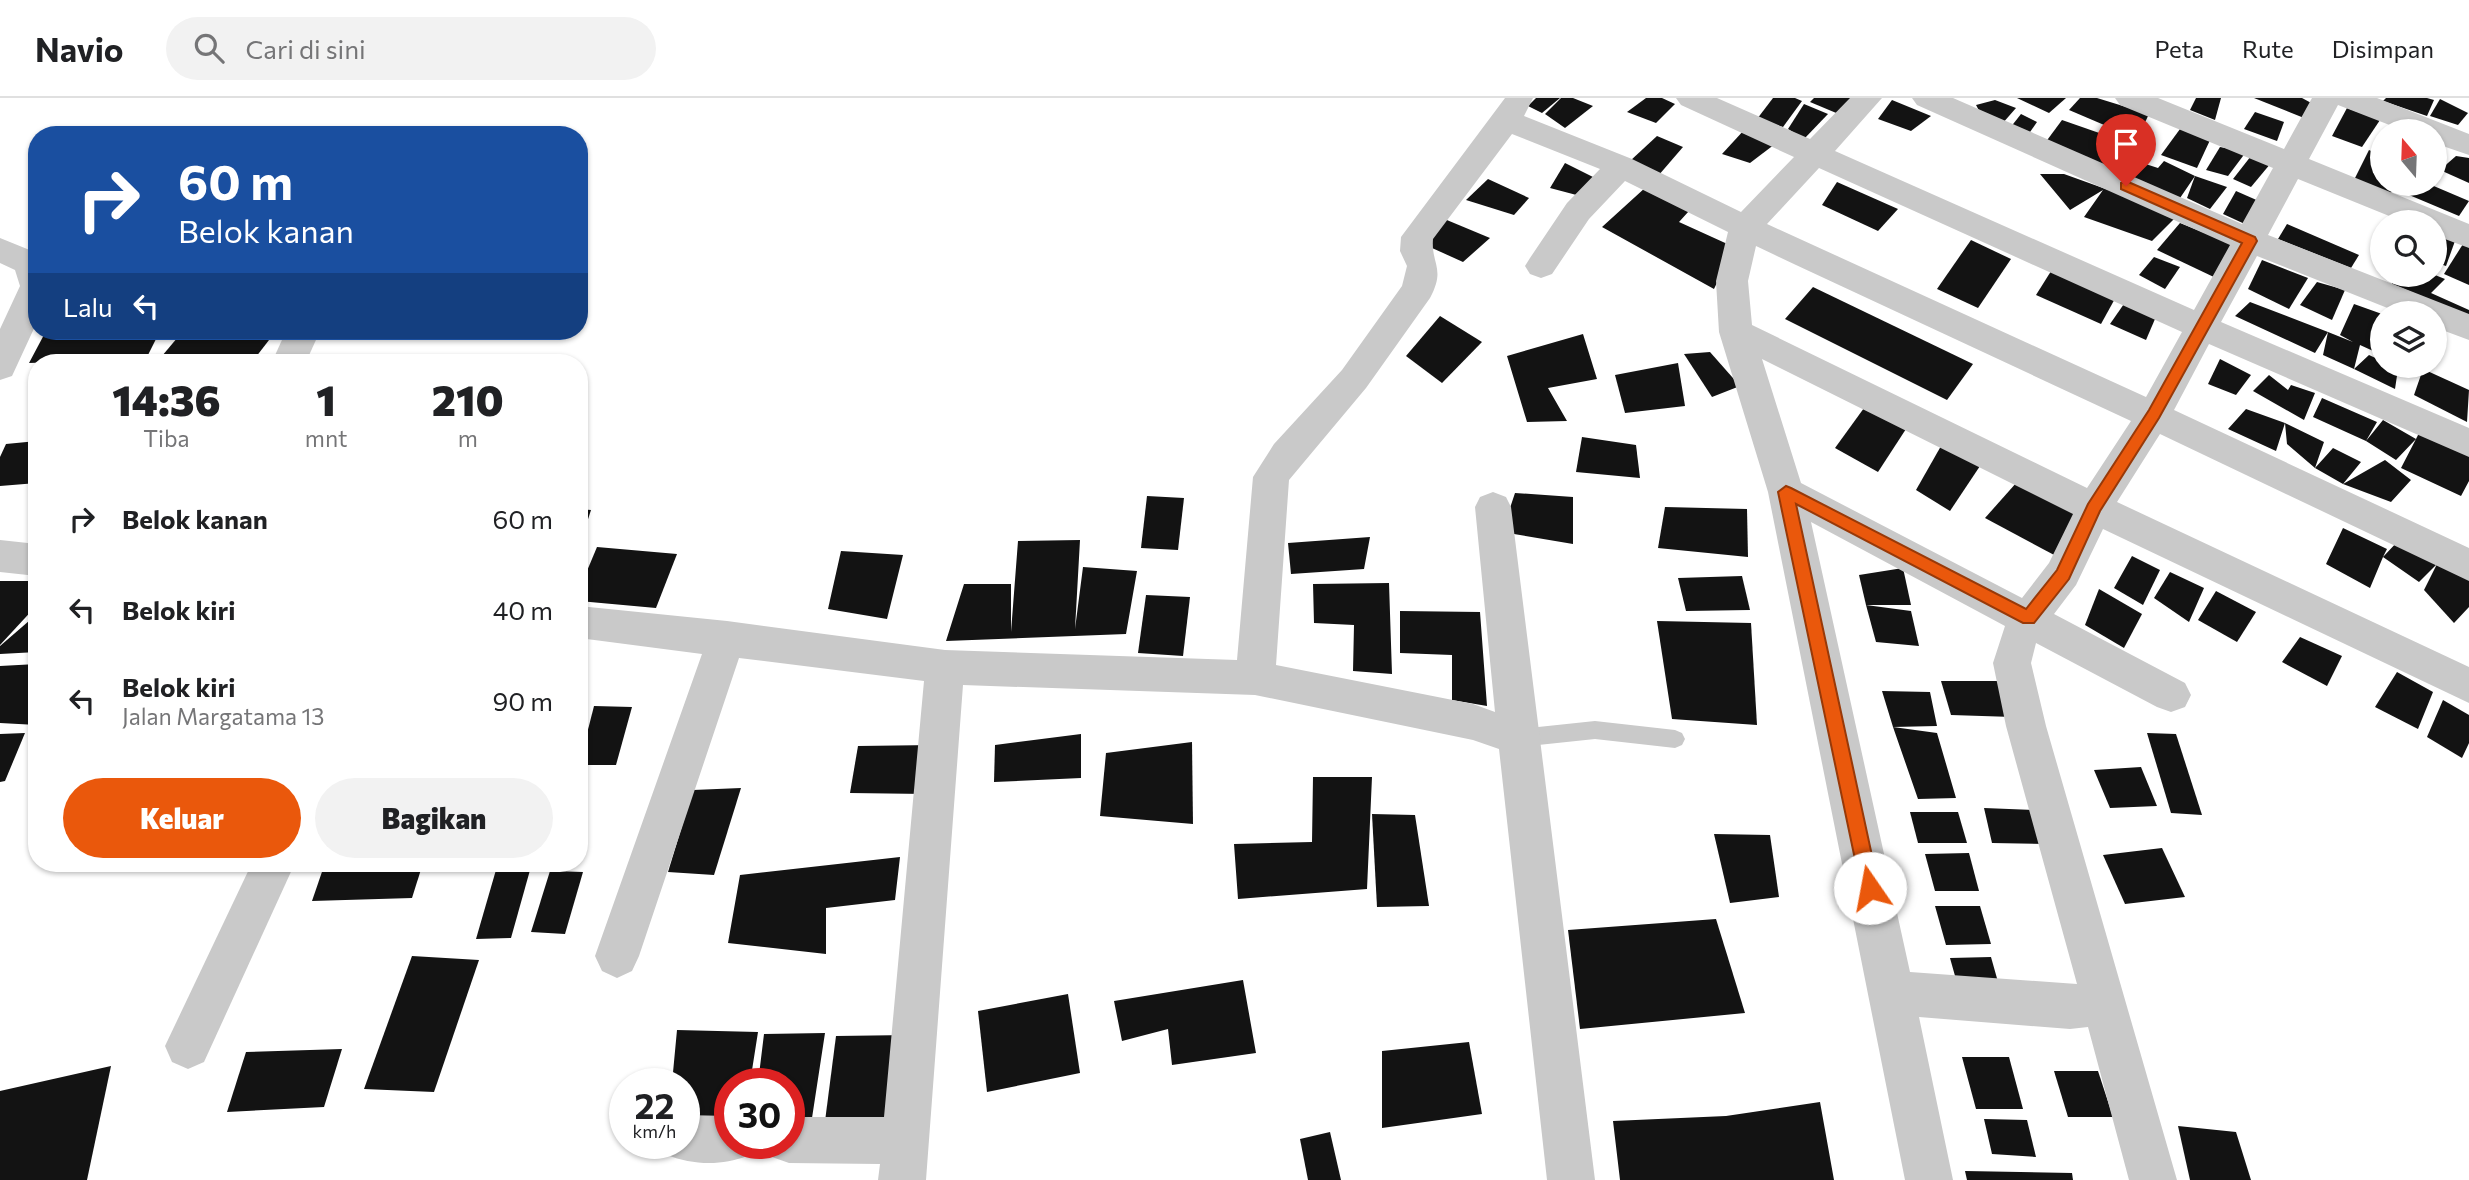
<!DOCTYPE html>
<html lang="id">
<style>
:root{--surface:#fff;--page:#f2f2f2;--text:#202124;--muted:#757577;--line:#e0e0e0;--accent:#ea580c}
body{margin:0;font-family:Commissioner,sans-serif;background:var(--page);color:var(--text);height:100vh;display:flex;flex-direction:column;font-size:26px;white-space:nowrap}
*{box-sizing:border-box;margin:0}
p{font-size:23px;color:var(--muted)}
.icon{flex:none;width:38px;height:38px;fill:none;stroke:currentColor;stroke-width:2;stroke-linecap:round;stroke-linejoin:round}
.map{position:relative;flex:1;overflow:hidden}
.panel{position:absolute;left:28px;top:256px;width:560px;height:518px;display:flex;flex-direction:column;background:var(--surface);border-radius:28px;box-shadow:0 2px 5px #0004}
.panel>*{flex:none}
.guide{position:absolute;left:28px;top:28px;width:560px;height:214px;border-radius:28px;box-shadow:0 2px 5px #0004;background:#1a4fa0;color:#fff;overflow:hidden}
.needle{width:46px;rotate:341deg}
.controls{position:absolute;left:2370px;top:21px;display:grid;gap:14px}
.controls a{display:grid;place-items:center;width:77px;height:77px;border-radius:50%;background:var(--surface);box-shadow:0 2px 5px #0004;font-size:35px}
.speed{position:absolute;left:609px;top:970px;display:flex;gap:14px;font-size:35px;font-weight:700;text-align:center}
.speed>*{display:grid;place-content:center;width:91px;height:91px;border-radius:50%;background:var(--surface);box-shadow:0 2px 5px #0004;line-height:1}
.speed small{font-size:18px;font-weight:400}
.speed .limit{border:10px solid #d22;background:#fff;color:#111}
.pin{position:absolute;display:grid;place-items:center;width:60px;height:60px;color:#fff;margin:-72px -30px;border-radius:50% 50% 50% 0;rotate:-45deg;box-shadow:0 0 7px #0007}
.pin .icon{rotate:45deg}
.me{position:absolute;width:77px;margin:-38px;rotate:348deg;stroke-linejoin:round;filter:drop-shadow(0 0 5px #0008)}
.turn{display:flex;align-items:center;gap:24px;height:147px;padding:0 35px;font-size:32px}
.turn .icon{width:91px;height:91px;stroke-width:2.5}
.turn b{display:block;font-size:49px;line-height:60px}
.then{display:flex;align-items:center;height:66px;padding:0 35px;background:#0003;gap:14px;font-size:26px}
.eta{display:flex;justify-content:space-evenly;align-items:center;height:119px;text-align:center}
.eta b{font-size:42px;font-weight:800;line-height:49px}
.action{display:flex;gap:14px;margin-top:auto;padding:14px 35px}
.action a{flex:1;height:80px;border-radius:42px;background:var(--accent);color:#fff;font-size:28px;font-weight:800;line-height:80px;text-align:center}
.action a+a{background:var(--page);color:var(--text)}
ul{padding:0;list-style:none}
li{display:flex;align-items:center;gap:21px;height:91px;padding:0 35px}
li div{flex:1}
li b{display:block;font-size:26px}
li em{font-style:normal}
header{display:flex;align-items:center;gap:42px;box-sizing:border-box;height:98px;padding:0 35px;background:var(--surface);border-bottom:2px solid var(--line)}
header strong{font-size:33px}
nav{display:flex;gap:38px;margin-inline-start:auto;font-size:24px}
.search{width:490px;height:63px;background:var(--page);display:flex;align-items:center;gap:18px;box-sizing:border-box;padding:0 24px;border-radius:38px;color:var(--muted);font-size:26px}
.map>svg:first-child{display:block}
</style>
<header>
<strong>Navio</strong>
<div class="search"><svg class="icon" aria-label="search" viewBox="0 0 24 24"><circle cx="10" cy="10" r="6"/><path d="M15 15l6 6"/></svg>Cari di sini</div>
<nav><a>Peta</a><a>Rute</a><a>Disimpan</a></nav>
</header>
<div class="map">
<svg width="2469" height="1082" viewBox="0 0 2469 1082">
<rect width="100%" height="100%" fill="#fff"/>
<!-- building -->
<g fill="#131313">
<path d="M1536,0H1560L1542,15L1528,8Z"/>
<path d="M1561,0H1573L1593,8L1565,30L1545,16Z"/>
<path d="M1646,0H1662L1675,6L1656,25L1627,14Z"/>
<path d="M1773,0H1795L1802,3L1783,29L1757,21Z"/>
<path d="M1814,0H1857L1841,17L1810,4Z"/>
<path d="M2017,0H2066L2049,15Z"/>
<path d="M2080,0H2097L2149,16L2137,41L2069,12Z"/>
<path d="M2196,0H2221L2215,22L2190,12Z"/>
<path d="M2254,0H2302L2315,7L2304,20Z"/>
<path d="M2386,0H2427L2434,2L2427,18L2383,3Z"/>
<path d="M2440,1L2468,15L2458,27L2430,18Z"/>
<path d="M1892,2L1931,18L1911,33L1878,21Z"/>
<path d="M1995,2L2016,10L2002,26L1982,18L1976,7Z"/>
<path d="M1804,6L1828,16L1804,41L1788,31Z"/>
<path d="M2347,10L2380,22L2362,49L2332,38Z"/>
<path d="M2255,14L2284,24L2277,43L2244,31Z"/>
<path d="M2021,16L2037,24L2028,37L2010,30Z"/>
<path d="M2062,22L2125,44L2102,70L2045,45Z"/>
<path d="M1745,31L1775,46L1750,65L1722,56Z"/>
<path d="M2180,31L2211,40L2197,70L2161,57Z"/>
<path d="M1657,38L1683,49L1658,78L1630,63Z"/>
<path d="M2220,49L2246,54L2228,78L2206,72Z"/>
<path d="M2369,52L2382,58V86H2396L2387,102L2352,86Z"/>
<path d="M2251,58L2271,65L2251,89L2233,81Z"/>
<path d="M2456,58L2469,60V85L2440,72Z"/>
<path d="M2130,61L2158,70L2164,63L2195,78L2180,100L2122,75Z"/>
<path d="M1565,65L1599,82L1584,99L1550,90Z"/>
<path d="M2040,76H2064L2178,117L2152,143L2084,119L2103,92L2070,112Z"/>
<path d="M2195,78L2227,89L2210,111L2187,100Z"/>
<path d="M1488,81L1529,100L1514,117L1466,102Z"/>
<path d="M1837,84L1898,111L1878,133L1822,107Z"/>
<path d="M2403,86H2429L2469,103L2459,118L2402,94Z"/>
<path d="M1646,89L1689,113L1679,124L1734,149L1714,191L1602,129Z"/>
<path d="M2236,93L2261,104L2247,127L2223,116Z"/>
<path d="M1442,120L1490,140L1463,164L1421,145Z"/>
<path d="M2180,125L2237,148L2218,181L2157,152Z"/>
<path d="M2287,126L2359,157L2351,170L2278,141Z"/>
<path d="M2434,134L2455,143L2446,168L2434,164Z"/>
<path d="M1971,142L2011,161L1978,210L1937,191Z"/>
<path d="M2463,146L2469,148V187L2444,176Z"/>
<path d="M2154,159L2180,169L2165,191L2139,177Z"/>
<path d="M2262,162L2308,180L2289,211L2248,191Z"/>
<path d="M2053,170L2117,197L2101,226L2036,197Z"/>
<path d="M2395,177H2435L2445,181L2431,195L2469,212V218L2392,186Z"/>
<path d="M2317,184L2345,192L2332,222L2300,207Z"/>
<path d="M1813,189L1973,266L1947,302L1785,221Z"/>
<path d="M2126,203L2158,214L2146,242L2110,226Z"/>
<path d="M2250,204L2328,234L2353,244L2340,237L2354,206L2382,216V257L2360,247L2354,271L2323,257L2328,234L2315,255L2235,218Z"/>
<path d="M1440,218L1482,244L1442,285L1406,258Z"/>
<path d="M46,233H160L146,261L29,265Z"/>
<path d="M183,233H276L252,264H196L162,258Z"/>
<path d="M1583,236L1597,281L1548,290L1567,323L1527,324L1507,258Z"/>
<path d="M1710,254L1740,288L1712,299L1684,256Z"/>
<path d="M2369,257L2382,263V268L2398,271L2395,291L2354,271Z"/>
<path d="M2220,261L2251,277L2236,297L2208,286Z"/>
<path d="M1678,265L1685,308L1625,315L1615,277Z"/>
<path d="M2423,271L2469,292L2467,324L2414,297Z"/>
<path d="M2269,277L2288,292L2291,287L2315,295L2304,322L2253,293Z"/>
<path d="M2322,300L2377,324L2366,343L2383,322L2416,341L2420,333L2469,352V383L2461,398L2401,370L2416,341L2396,362L2366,343L2313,319Z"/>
<path d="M1864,310L1906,331L1878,374L1835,350Z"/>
<path d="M2246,311L2285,325L2324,344L2315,370L2287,346L2285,325L2276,353L2228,331Z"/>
<path d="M1582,339L1636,347L1640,380L1576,374Z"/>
<path d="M37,343V385L0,388V359L6,346Z"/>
<path d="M1941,348L1980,368L1950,413L1916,392Z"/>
<path d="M2333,350L2361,364L2343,386L2385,362L2411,382L2391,404L2343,386L2315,370Z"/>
<path d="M2017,384L2084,419L2056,458L1985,420Z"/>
<path d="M1515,395L1573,399V446L1502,434Z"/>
<path d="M1147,398L1184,400L1178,452L1141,450Z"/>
<path d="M1665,409L1747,411L1748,459L1658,450Z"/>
<path d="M579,411L591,412L580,446L579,445Z"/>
<path d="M2343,430L2387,451L2383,459L2399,442L2437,466L2419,484L2383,459L2370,490L2326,466Z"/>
<path d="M1370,439L1364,471L1291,476L1288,445Z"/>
<path d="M1080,442L1075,531L1083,469L1137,473L1126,536L946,543L964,486H1011V534L1018,443Z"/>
<path d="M597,449L677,456L656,510L579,503V492Z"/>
<path d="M841,453L903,457L887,521L828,511Z"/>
<path d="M2132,458L2160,472L2143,507L2114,490Z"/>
<path d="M2437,466L2469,480V509L2454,525L2424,492Z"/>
<path d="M1903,470L1911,507H1866L1859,477Z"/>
<path d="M2170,474L2204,490L2189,524L2154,500Z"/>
<path d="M1742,478L1750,512L1686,513L1678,480Z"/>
<path d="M0,483H37V507L0,547Z"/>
<path d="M1389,485L1392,576L1353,573L1354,527L1314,525L1313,486Z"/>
<path d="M2099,491L2142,516L2124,550L2085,527Z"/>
<path d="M2216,493L2256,514L2237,544L2198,522Z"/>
<path d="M1146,497L1190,499L1183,558L1138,555Z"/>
<path d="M1866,507L1911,513L1919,548L1876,544Z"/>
<path d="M1400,513L1480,514L1487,608L1452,602V557L1400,555Z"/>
<path d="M37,516V554L0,556V548Z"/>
<path d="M1657,523L1751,525L1757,627L1672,621Z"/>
<path d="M2300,539L2342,558L2327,588L2282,564Z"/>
<path d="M37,566V627L0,625V568Z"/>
<path d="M2397,574L2433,594L2418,631L2375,609Z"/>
<path d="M1941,583H2001L2013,619L1951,617Z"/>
<path d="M1882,593L1930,594L1937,628L1893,629L1937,635L1956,700L1918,701L1893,629Z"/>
<path d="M2443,602L2469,617V645L2462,660L2427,639Z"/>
<path d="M594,608L632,609L616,667H579Z"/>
<path d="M25,635L5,683L0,684V636Z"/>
<path d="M2147,635L2176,636L2202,717L2171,715Z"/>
<path d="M1081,636V680L994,684L995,647Z"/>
<path d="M1192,644L1193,726L1100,718L1106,655Z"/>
<path d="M934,647L926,696L850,695L858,648Z"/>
<path d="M2141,669L2157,708L2110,710L2094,672Z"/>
<path d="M1313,679H1372L1367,791L1238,801L1234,746L1312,744Z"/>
<path d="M741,690L714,777L668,774L693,692Z"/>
<path d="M1984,710L2037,712L2046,746L1992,745Z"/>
<path d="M1910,714H1958L1967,745H1918Z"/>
<path d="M1372,716L1415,717L1429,808L1377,809Z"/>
<path d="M1714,736L1770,737L1779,799L1730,805Z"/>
<path d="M2162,750L2185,799L2125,806L2103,757Z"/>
<path d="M1969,755L1979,793H1935L1925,756Z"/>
<path d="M900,759L895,802L826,810V856L728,845L740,777Z"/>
<path d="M325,765H423L412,800L312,803Z"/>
<path d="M498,765H532L511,840L476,841Z"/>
<path d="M550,773L583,774L565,836L531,834Z"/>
<path d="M1935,808H1980L1991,846L1946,847Z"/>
<path d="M1716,821L1745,915L1580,931L1568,832Z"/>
<path d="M412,858L479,862L434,994L364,991Z"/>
<path d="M1991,859L1998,884L1957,885L1950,860Z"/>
<path d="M1243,882L1256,955L1172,967L1168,931L1122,943L1114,903Z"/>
<path d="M1068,896L1080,975L987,994L978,913Z"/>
<path d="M677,932L758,934L750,985H730V1029H684V985H672Z"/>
<path d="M825,935L812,1020L789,1018V985H758L764,936Z"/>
<path d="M909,937L895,1036L824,1031L836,938Z"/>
<path d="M1469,944L1482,1016L1382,1030V953Z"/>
<path d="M342,951L324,1009L227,1014L246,954Z"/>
<path d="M1962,959H2009L2023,1011H1976Z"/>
<path d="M111,968L87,1082H0V993Z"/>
<path d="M2054,973H2098L2113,1019H2068Z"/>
<path d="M1820,1004L1834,1082H1620L1613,1023L1726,1018Z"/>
<path d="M1984,1021L2027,1022L2036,1059L1992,1056Z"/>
<path d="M2178,1028L2236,1034L2251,1082H2190Z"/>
<path d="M1330,1034L1341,1082H1308L1300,1041Z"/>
<path d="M1965,1073L2072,1075L2073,1082H1967Z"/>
</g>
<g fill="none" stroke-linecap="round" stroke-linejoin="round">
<!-- lane -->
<path fill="#c9c9c9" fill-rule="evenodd" d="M1595,623L1675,632L1682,635L1685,641L1682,647L1675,650L1595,641L1518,649L1511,646L1508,640L1511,634L1518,631Z"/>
<!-- street -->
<g fill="#c9c9c9" fill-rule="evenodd">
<path d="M1505,0H1533L1524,18L1632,61L1741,114L1794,59L1681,7L1676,0H1717L1810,41L1850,0H1882L1835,53L2194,212L2230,147L1917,7L1912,0H1953L2242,126L2273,70L2120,7L2115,0H2158L2284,51L2312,0H2377L2469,36V57L2434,45V33H2405L2338,7L2309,61L2469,126V150L2434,137V124H2404L2298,81L2268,137L2469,216V242L2434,229V215H2400L2257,158L2221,224L2469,330V359L2209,246L2174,312L2469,450V483L2160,336L2117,404L2469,569V605L2103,431L2076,487L2054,516L2185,585L2191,597L2185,609L2171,614L2157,609L2036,545L2031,565L2046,628L2177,1082H2129L2088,929L2070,931L1919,919L1953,1082H1905L1768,394L1719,234L1716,183L1728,134L1625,83L1589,121L1552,176L1541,180L1530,176L1525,168L1530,160L1567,105L1600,71L1512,36L1433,141C1431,167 1446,170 1430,200L1366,290L1289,382L1276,567L1473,606L1495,614L1475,409L1480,399L1493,394L1506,399L1511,409L1595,1082H1547L1499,651L1473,642L1255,597L963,587L926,1082H878L880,1066L789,1065L772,1059L767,1045H789V1019H884L924,583L739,560L639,858L632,873L617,880L602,873L595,858L702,556L579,540V508L727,523L945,552L1237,562L1253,379L1274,346L1342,272L1402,188L1407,168L1400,153L1401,139ZM1819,70L2182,234L2146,299L1767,126ZM1756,148L1796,167L2131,323L2087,390L1752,227L1748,183ZM1762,261L2073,416L2049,465L2022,500L1801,385ZM1811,424L2005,528L1993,565L2006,628L2077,886L1910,874Z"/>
<path d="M0,140L37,155V224L12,278L0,282V231L20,188L15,172L0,165Z"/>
<path d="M286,233H320L306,264H272Z"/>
<path d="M0,442L37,446V478L0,474Z"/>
<path d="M252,765H295L204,964L188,971L172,964L165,948Z"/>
<path d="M684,1017L730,1018V1045H752L747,1058C722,1068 692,1067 667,1057L663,1045H684Z"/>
</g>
</g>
<!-- route -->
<path fill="#ea580c" stroke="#983908" stroke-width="2" d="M2126,83L2255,139L2257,143L2159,320L2100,413L2069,481L2034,525H2023L1796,406L1879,790L1876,796L1870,798L1864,796L1861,790L1778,394L1786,388L1791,390L2026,511L2057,472L2088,406L2149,312L2242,145L2121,91V85Z"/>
</svg>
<div class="controls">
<a><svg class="needle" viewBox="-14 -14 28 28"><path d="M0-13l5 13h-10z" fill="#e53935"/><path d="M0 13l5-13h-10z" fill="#757577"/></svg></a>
<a><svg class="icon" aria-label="search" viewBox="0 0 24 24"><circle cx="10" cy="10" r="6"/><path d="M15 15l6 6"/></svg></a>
<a><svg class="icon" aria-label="layers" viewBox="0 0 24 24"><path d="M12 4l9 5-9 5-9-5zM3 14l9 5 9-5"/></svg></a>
</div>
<div class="speed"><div>22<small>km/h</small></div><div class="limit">30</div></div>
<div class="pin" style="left:2126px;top:88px;background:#d93025"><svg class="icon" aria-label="arrive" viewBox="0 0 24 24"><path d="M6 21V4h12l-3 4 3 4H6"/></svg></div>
<svg class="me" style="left:1870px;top:790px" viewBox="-20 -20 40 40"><circle r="19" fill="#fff"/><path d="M0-13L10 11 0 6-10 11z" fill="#ea580c"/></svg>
<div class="guide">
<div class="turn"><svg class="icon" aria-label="right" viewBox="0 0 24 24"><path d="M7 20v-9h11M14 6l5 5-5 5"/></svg><div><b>60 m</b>Belok kanan</div></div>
<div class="then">Lalu<svg class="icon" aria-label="left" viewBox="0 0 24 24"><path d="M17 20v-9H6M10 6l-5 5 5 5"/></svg></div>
</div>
<section class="panel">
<div class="eta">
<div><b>14:36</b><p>Tiba</p></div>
<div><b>1</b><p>mnt</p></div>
<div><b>210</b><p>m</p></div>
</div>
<ul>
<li><svg class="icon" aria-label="right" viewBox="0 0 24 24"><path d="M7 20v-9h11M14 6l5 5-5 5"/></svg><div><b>Belok kanan</b></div><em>60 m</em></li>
<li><svg class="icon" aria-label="left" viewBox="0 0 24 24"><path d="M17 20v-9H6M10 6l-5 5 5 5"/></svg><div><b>Belok kiri</b></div><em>40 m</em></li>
<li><svg class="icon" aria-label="left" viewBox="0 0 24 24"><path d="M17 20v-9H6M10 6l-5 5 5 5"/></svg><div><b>Belok kiri</b><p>Jalan Margatama 13</p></div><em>90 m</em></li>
</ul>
<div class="action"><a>Keluar</a><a>Bagikan</a></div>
</section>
</div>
